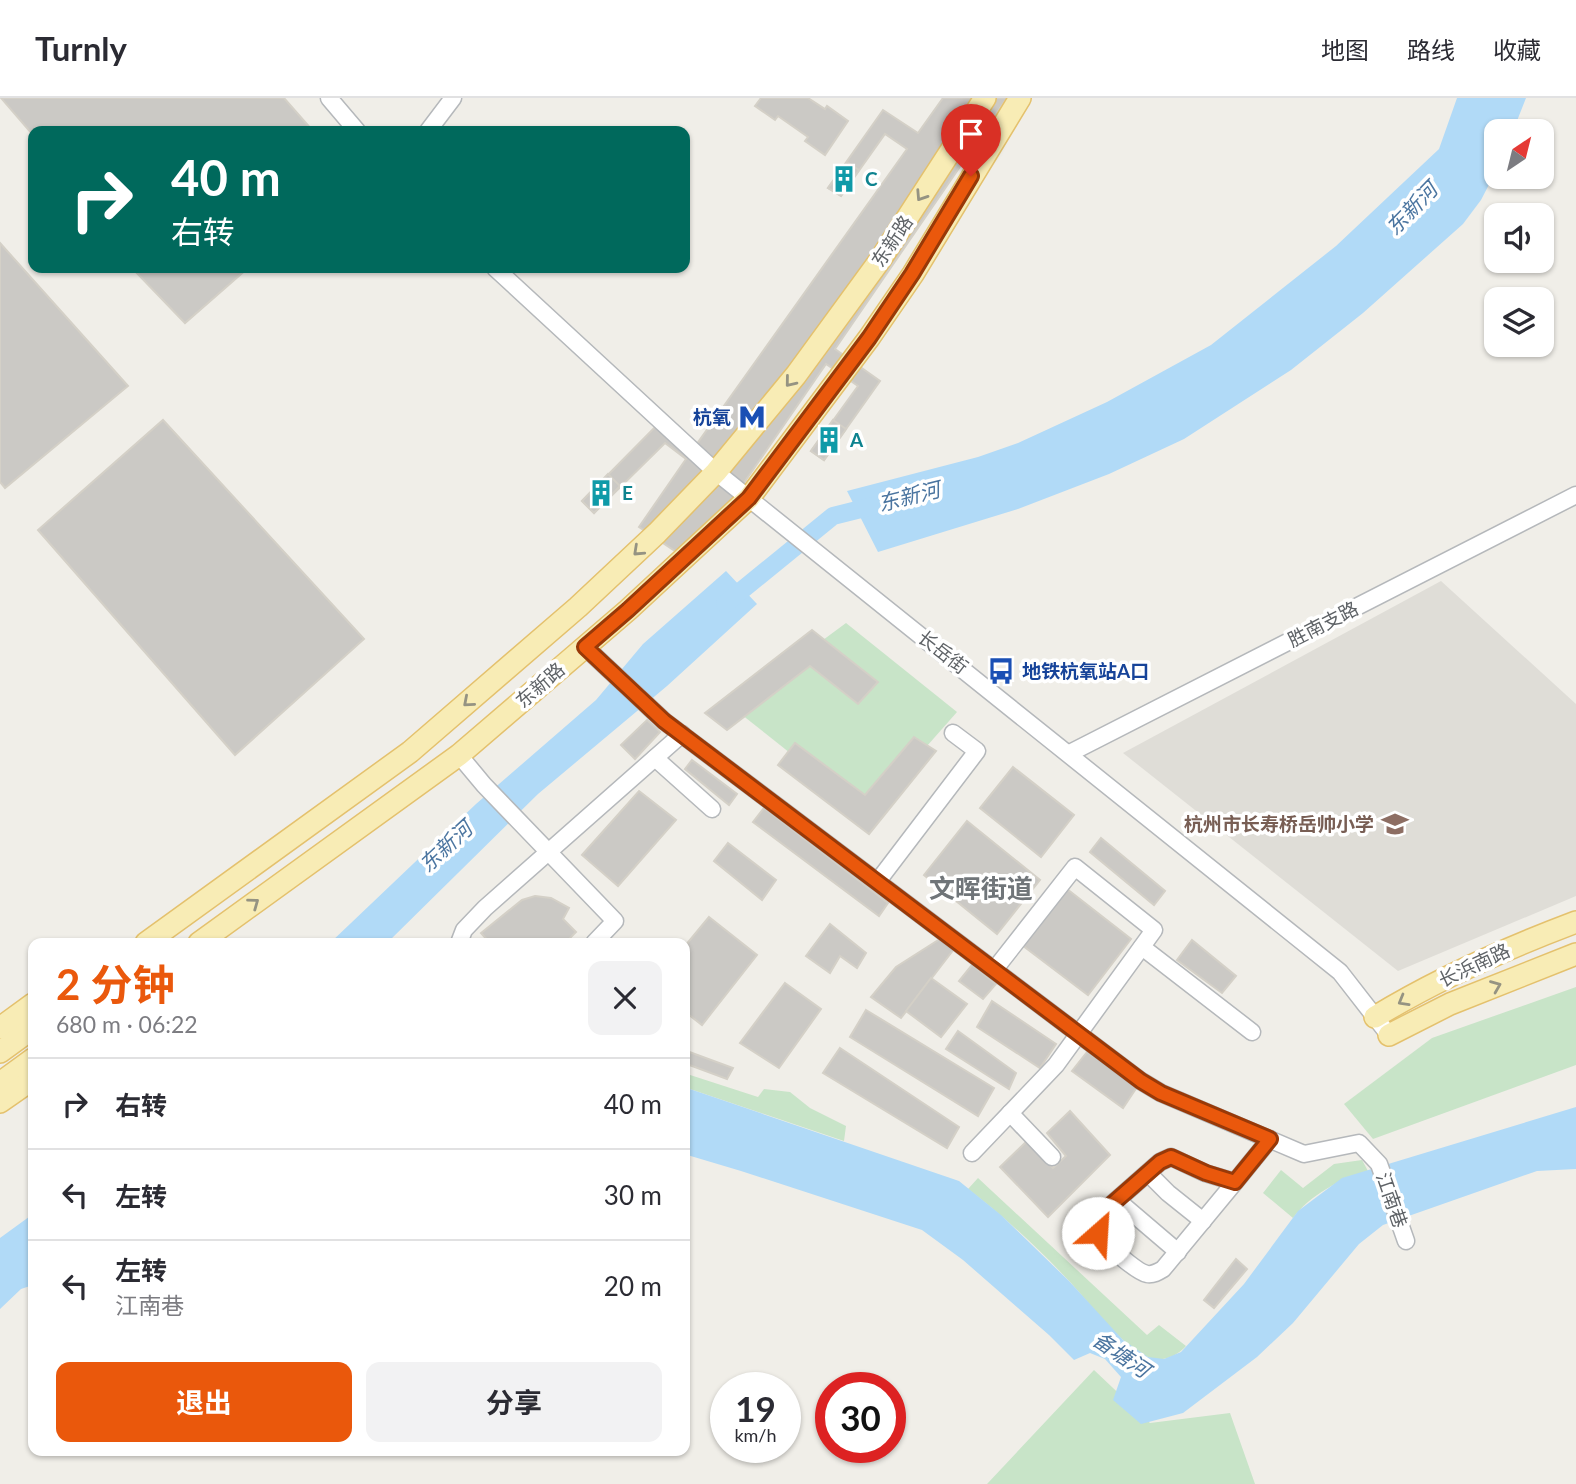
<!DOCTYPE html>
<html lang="zh">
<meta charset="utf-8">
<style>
:root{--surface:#fff;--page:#f2f2f3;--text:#2b2b33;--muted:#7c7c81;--line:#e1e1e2;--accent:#ea580c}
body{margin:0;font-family:Lato,"Noto Sans SC",sans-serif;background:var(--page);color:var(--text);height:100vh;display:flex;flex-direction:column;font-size:26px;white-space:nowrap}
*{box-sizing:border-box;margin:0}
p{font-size:23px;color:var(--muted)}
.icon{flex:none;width:38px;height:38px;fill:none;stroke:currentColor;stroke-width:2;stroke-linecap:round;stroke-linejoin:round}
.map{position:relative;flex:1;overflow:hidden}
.panel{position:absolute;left:28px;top:840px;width:662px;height:518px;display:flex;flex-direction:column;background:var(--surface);border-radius:14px;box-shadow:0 2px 5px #0004}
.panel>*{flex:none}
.top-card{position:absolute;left:28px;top:28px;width:662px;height:147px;border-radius:14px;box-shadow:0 2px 5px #0004;background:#00695c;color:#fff;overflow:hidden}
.needle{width:46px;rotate:35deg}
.tools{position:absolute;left:1484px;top:21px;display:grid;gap:14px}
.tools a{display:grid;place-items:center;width:70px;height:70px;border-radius:14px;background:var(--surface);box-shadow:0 2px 5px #0004;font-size:35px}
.speed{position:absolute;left:710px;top:1274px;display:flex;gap:14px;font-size:35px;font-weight:700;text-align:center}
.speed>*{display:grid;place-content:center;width:91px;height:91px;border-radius:50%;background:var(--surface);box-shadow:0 2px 5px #0004;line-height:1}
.speed small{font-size:18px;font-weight:400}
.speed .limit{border:10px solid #d22;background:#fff;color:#111}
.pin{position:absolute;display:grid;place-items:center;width:60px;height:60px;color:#fff;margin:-72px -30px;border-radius:50% 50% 50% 0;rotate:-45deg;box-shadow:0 0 7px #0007}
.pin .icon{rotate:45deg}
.me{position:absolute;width:77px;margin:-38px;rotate:26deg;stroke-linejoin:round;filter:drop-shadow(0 0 5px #0008)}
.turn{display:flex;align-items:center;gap:24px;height:147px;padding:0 28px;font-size:32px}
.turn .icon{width:91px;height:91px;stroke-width:2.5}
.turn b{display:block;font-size:49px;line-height:60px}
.round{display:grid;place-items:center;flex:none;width:74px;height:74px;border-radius:14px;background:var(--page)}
.headline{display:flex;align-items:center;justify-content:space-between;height:119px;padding:0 28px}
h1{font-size:42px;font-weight:700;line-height:52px;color:var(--accent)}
.primary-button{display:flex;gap:14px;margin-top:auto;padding:14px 28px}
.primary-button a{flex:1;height:80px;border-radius:14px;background:var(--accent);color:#fff;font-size:28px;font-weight:700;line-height:80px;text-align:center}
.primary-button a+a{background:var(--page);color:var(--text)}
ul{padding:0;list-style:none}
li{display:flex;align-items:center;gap:21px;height:91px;padding:0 28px;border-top:2px solid var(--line)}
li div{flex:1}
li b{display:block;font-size:26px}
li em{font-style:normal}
header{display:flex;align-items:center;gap:42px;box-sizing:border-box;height:98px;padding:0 35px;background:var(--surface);border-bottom:2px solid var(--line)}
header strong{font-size:33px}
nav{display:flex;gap:38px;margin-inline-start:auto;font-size:24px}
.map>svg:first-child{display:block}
</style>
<header>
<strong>Turnly</strong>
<nav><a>地图</a><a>路线</a><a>收藏</a></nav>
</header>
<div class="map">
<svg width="1576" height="1386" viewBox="0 0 1576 1386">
<rect width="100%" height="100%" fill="#f0eee8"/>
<!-- education -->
<path fill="#dfddd7" d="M1441,483L1576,606V798L1398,873L1123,655Z"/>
<!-- green -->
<g fill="#c8e4c8">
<path d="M846,525L957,614L867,716L732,609Z"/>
<path d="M1576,889V967L1373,1041L1344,1006L1432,940Z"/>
<path d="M684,975L758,999L764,991L790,994L810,1010L846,1028L844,1043L684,989Z"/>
<path d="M1362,1062L1368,1073C1340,1081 1310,1097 1293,1120L1263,1095L1281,1072L1303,1090L1334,1066Z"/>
<path d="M978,1080L1147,1237L1159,1227L1186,1248C1177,1258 1162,1265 1148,1259C1123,1249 1090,1206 1071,1185C1039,1151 1005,1119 968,1091Z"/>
<path d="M1094,1272L1150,1325L1230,1315L1255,1386H987Z"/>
</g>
<!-- water -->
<g fill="#b1daf7">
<path d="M1457,0H1526L1513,33H1496V73L1481,102L1463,126L1363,215L1291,272L1184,341L1109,376L1018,411L878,454L847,393L978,359L1018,345L1107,304L1211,247L1336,148L1439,51Z"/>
<path d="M726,473L757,506L667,588L538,696L387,845H330L476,706L596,602L643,546Z"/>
<path d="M684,989L959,1083L1001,1117L1069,1183L1123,1242L1148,1259L1164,1261L1181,1254L1244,1186L1298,1113L1342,1080L1576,1009V1071L1537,1073L1383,1127L1359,1146L1293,1225L1257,1259L1183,1315L1141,1326L1113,1302L1121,1279L1105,1261L1090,1255L1074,1262L1049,1237L963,1162L922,1132L741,1073L684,1056Z"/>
<path d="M33,1116V1187L21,1191L0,1211V1140Z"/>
</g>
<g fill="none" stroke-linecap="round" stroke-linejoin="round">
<!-- canal -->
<path stroke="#b1daf7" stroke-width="18" d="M725,506L833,418L877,407"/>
</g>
<!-- building -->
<g fill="#cbc9c5" stroke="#d4d0c7" stroke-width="2">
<path d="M1,0H284L313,33H33V37Z"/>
<path d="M761,0H808L825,11L827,8L848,23L825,57L805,43L808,39L778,18L775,22L755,8Z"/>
<path d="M943,0H1007L835,251L880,283L824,362L811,353L858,288L826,266L690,463L639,429L686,361L665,345L594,415L582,403L662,322L696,347L907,51L885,36L841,98L828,90L883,12L918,35Z"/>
<path d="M847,64L859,72L841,98L828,90Z"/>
<path d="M0,145L128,288L5,390L0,384Z"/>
<path d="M132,170H248L185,225Z"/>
<path d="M163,322L364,541L235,657L38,432Z"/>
<path d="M833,322L846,331L824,362L811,353Z"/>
<path d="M608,376L620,388L594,415L582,403Z"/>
<path d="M812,532L878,584L858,606L810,568L727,632L705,615Z"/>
<path d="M647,622L660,634L635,661L621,647Z"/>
<path d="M914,639L936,653L869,736L778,667L795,645L865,697Z"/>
<path d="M692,662L737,696L729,707L685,671Z"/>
<path d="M1013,669L1074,717L1041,759L980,710Z"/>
<path d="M639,693L676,722L618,788L582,757Z"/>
<path d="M764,710L888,805L879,818L753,724Z"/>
<path d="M967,723L1040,782L997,836L924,777Z"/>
<path d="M1101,740L1165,793L1154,807L1090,754Z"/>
<path d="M728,745L776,782L762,802L714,763Z"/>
<path d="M1067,791L1131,841L1088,897L1022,847Z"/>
<path d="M535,798L551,800L569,810L563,821L576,834L565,845H490L481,835L522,802Z"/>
<path d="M709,819L757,857L702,927L684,913V849Z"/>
<path d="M830,826L866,855L857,870L840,858L830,875L806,858Z"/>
<path d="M940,841L954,851L901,920L871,899L896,869Z"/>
<path d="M1192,842L1236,878L1222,895L1177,862Z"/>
<path d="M972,867L996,886L983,901L959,883Z"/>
<path d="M931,880L967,906L941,939L906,913Z"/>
<path d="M785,885L821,911L779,970L740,945Z"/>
<path d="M992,903L1056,946L1040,970L977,929Z"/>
<path d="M866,912L994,990L978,1018L850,939Z"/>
<path d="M958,933L1016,975L1009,991L946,951Z"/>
<path d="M840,950L959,1029L947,1050L823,975Z"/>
<path d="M684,952L733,970L727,981L684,965Z"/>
<path d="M1087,954L1137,989L1123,1010L1072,973Z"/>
<path d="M1070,1013L1110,1057L1048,1119L1000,1069L1027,1043L1053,1070L1066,1058L1047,1035Z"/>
<path d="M1236,1161L1247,1171L1214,1210L1204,1202Z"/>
</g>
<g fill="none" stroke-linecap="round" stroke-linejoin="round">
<defs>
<g id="minor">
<path d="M329,0L357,33"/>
<path d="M428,33L453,0"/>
<path d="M495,170L716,374L1340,874L1389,937"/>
<path d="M585,549L664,623L1141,983L1161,995L1304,1056L1359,1045L1379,1066L1406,1143"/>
<path d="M1070,655L1576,397"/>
<path d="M459,657L484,687L615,823L594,845"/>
<path d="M655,660L712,711"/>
<path d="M878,783L977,653L953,635"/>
<path d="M459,845L464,832L485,810L682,636"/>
<path d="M1142,849L1252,934"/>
<path d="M1010,1015L1052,1059"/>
<path d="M972,1055L1056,967L1154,832L1075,769L995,871"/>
<path d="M1148,1075L1168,1095L1203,1123"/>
<path d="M1235,1084L1163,1171C1158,1174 1153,1177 1147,1176C1137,1174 1104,1146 1099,1136C1095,1129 1099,1122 1102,1115L1160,1064L1171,1059L1205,1075L1235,1084L1270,1041"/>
<path d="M1117,1102L1178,1154"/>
</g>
<g id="major">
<path d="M146,845L410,654L578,509L657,435L716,374L796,277L880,162L985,0"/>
<path d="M199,845L459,657L628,512L749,400L869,240L913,176L1020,0"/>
<path d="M1375,919C1439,880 1507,850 1576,824"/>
<path d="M0,930L33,906"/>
<path d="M1389,937L1450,906L1576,856"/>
<path d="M0,954L33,930"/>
<path d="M0,985L33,961"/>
<path d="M0,1004L33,981"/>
</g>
</defs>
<!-- minor casing -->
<use href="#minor" stroke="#b5b8bb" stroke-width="19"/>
<!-- major casing -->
<use href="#major" stroke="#e4c16d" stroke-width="24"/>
<!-- minor -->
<use href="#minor" stroke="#fff" stroke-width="16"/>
<!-- major -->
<use href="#major" stroke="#f8ecb5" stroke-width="21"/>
</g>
<!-- one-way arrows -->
<defs><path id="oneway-chevron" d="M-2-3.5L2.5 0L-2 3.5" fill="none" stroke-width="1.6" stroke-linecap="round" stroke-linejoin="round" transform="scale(1.75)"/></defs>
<g stroke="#959382">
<use href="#oneway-chevron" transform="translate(921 98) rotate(123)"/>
<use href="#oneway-chevron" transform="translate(790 284) rotate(129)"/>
<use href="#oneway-chevron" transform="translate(638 453) rotate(137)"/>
<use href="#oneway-chevron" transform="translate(468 604) rotate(139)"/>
<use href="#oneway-chevron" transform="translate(254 805) rotate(-36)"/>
<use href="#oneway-chevron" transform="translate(1496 888) rotate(-22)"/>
<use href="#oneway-chevron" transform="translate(1403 903) rotate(150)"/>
</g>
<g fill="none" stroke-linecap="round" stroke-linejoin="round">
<defs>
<path id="route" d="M971,78L912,176L869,240L749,400L628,512L585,549L664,623L1141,983L1161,995L1270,1041L1235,1084L1206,1075L1171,1059L1160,1064L1102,1115L1097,1125L1098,1135"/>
</defs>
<!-- route casing -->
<use href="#route" stroke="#983908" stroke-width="18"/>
<!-- route -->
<use href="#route" stroke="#ea580c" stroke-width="12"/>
</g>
<!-- icons -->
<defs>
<symbol id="building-bare" viewBox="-9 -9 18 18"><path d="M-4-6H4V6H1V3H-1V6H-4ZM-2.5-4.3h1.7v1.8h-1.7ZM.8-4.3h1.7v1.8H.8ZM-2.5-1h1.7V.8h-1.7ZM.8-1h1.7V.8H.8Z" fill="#0f9aa8" stroke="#fff" stroke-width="2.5" paint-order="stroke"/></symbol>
<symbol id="metro-bare" viewBox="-9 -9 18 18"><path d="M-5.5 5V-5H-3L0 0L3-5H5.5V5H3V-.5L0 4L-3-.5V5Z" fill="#1a4fb4" stroke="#fff" stroke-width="2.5" paint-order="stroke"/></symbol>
<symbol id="bus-bare" viewBox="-9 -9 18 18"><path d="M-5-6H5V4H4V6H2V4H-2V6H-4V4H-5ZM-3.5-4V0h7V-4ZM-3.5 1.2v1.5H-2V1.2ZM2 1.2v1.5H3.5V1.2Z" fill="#1a4fb4" stroke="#fff" stroke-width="2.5" paint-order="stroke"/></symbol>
<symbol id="school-bare" viewBox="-9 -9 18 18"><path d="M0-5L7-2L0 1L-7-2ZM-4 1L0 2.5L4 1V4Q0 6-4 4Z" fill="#8d6e63" stroke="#fff" stroke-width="2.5" paint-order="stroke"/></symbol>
</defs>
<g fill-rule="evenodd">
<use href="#building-bare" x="825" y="62" width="38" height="38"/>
<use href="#metro-bare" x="733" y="300" width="38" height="38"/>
<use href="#building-bare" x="810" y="323" width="38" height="38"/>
<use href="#building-bare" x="582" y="376" width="38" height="38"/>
<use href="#bus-bare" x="982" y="554" width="38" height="38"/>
<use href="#school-bare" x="1376" y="707" width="38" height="38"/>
</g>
<g text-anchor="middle" stroke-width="7" stroke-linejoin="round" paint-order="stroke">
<!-- culture labels -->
<g font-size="19" font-weight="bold" fill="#0d838f" stroke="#fff" text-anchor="start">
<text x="865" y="88">C</text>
<text x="850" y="349">A</text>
<text x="622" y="402">E</text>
</g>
<!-- street labels -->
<g font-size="19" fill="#5f6367" stroke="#fff">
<text transform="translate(892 143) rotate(-56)" y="7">东新路</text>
<text transform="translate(1323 526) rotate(-27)" y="7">胜南支路</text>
<text transform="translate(943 554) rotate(38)" y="7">长岳街</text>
<text transform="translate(540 587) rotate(-41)" y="7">东新路</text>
<text transform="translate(1474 867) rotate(-25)" y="7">长浜南路</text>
<text transform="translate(1392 1102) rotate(71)" y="7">江南巷</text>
</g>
<!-- transit labels -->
<g font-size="19" font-weight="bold" fill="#164399" stroke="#fff" text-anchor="end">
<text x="731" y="326">杭氧</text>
<text x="1022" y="580" text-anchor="start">地铁杭氧站A口</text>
</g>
<!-- education labels -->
<g font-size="19" font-weight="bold" fill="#785e54" stroke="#fff" text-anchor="end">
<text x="1374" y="733">杭州市长寿桥岳帅小学</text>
</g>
<!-- water labels -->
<g font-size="21" font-style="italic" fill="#4b75a0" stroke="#fff">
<text transform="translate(1412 111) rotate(-46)" y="7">东新河</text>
<text transform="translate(909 399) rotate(-14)" y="7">东新河</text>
<text transform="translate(446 749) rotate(-43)" y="7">东新河</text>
<text transform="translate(1121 1257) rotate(34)" y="7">备塘河</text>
</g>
<!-- district labels -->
<g font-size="26" font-weight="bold" fill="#707579" stroke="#fff">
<text x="981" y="800">文晖街道</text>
</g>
</g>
</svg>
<div class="tools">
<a><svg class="needle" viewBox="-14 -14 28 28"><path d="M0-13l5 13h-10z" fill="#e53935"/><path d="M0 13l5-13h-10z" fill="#7c7c81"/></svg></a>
<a><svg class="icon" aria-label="sound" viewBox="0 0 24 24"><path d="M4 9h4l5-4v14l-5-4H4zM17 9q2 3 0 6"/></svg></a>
<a><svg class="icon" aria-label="layers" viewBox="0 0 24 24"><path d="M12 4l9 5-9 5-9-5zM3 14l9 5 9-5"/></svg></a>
</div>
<div class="speed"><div>19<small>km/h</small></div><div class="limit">30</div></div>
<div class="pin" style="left:971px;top:78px;background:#d93025"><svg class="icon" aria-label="arrive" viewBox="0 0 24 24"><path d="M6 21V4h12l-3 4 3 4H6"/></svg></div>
<svg class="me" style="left:1098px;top:1135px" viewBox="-20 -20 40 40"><circle r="19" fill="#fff"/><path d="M0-13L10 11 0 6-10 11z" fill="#ea580c"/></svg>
<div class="top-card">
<div class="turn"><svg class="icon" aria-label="right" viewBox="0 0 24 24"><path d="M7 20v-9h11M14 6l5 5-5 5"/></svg><div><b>40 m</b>右转</div></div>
</div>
<section class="panel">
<div class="headline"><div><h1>2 分钟</h1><p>680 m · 06:22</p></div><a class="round"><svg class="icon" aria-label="close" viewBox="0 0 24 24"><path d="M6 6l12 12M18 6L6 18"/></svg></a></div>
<ul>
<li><svg class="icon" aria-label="right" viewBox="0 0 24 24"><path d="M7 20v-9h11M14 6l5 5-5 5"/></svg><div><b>右转</b></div><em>40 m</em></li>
<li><svg class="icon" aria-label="left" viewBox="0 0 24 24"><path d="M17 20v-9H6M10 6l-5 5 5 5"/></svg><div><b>左转</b></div><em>30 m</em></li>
<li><svg class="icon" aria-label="left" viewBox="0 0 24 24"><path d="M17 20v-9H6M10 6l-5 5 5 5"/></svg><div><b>左转</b><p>江南巷</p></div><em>20 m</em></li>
</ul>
<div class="primary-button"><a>退出</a><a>分享</a></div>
</section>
</div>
